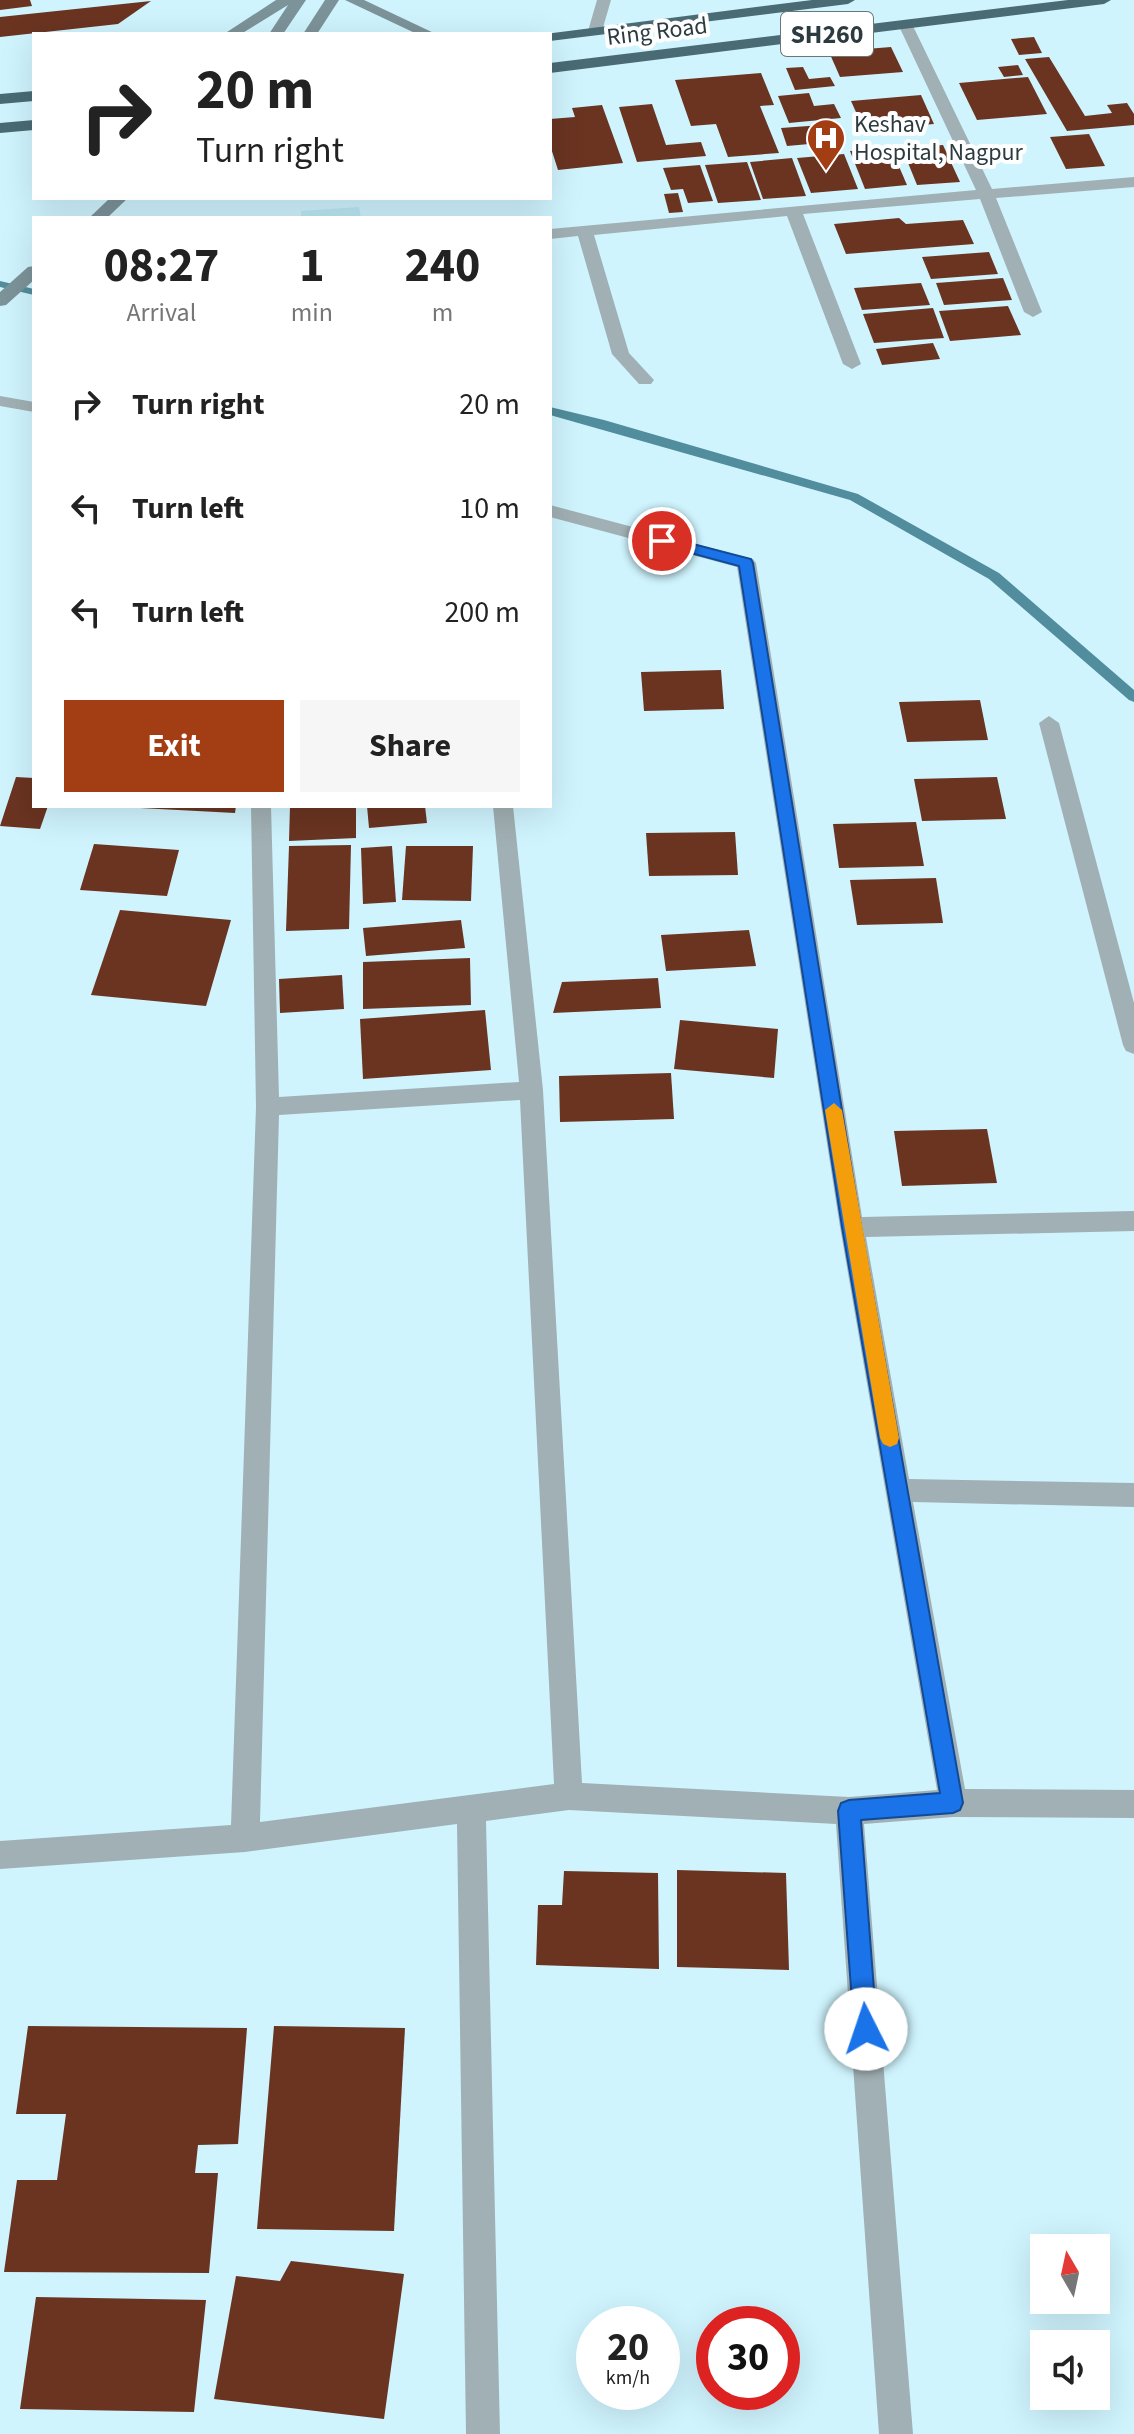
<!DOCTYPE html>
<style>
:root{--surface:#fff;--page:#f6f6f6;--text:#222;--muted:#767676;--accent:#a33d14}
body{margin:0;font-family:"Source Sans 3",sans-serif;background:var(--page);color:var(--text);height:100vh;display:flex;flex-direction:column;font-size:30px;white-space:nowrap}
*{box-sizing:border-box;margin:0}
p{font-size:26px;color:var(--muted)}
.icon{flex:none;width:44px;height:44px;fill:none;stroke:currentColor;stroke-width:2;stroke-linecap:round;stroke-linejoin:round}
.map{position:relative;flex:1;overflow:hidden}
.drawer{position:absolute;left:32px;top:216px;width:520px;height:592px;display:flex;flex-direction:column;background:var(--surface);border-radius:0px;box-shadow:0 8px 32px #0002}
.drawer>*{flex:none}
.top-card{position:absolute;left:32px;top:32px;width:520px;height:168px;border-radius:0px;box-shadow:0 8px 32px #0002;background:#fff;color:var(--text);overflow:hidden}
.needle{width:52px;rotate:351deg}
.tools{position:absolute;left:1030px;top:2234px;display:grid;gap:16px}
.tools a{display:grid;place-items:center;width:80px;height:80px;border-radius:0px;background:var(--surface);box-shadow:0 8px 32px #0002;font-size:40px}
.speed{position:absolute;left:576px;top:2306px;display:flex;gap:16px;font-size:40px;font-weight:700;text-align:center}
.speed>*{display:grid;place-content:center;width:104px;height:104px;border-radius:50%;background:var(--surface);box-shadow:0 8px 32px #0002;line-height:1}
.speed small{font-size:20px;font-weight:400}
.speed .limit{border:12px solid #d22;background:#fff;color:#111}
.pin{position:absolute;display:grid;place-items:center;width:68px;height:68px;color:#fff;margin:-34px;border:4px solid #fff;border-radius:50%;box-shadow:0 2px 8px #0007}
.me{position:absolute;width:88px;margin:-44px;rotate:356deg;stroke-linejoin:round;filter:drop-shadow(0 0 6px #0008)}
.turn{display:flex;align-items:center;gap:28px;height:168px;padding:0 32px;font-size:36px}
.turn .icon{width:104px;height:104px;stroke-width:2.5}
.turn b{display:block;font-size:56px;line-height:68px}
.eta{display:flex;justify-content:space-evenly;align-items:center;height:136px;text-align:center}
.eta b{font-size:48px;font-weight:700;line-height:56px}
.cta{display:flex;gap:16px;margin-top:auto;padding:16px 32px}
.cta a{flex:1;height:92px;border-radius:0px;background:var(--accent);color:#fff;font-size:32px;font-weight:700;line-height:92px;text-align:center}
.cta a+a{background:var(--page);color:var(--text)}
ul{padding:0;list-style:none}
li{display:flex;align-items:center;gap:24px;height:104px;padding:0 32px}
li div{flex:1}
li b{display:block;font-size:30px}
li em{font-style:normal}
.map>svg:first-child{display:block}
</style>
<div class="map">
<svg width="1134" height="2434" viewBox="0 0 1134 2434">
<rect width="100%" height="100%" fill="#cff4fe"/>
<!-- built -->
<path fill="#bbe8f5" d="M359,207L361,218H257L301,216V211Z"/>
<g fill="none" stroke-linecap="round" stroke-linejoin="round">
<!-- stream -->
<g fill="#518d9c" fill-rule="evenodd">
<path d="M0,281L34,289V295L0,287Z"/>
<path d="M550,407L604,420L858,494L999,573L1134,690V702L1129,700L989,579L850,500L550,415Z"/>
</g>
</g>
<!-- building -->
<g fill="#6a3421">
<path d="M0,0H30L32,6L0,10Z"/>
<path d="M151,1L118,24L0,37V17Z"/>
<path d="M1034,37L1042,53L1019,55L1011,39Z"/>
<path d="M891,47L903,72L840,77L829,52Z"/>
<path d="M1049,57L1085,116L1112,113L1107,105L1127,103L1134,114V125L1067,131L1025,59Z"/>
<path d="M1018,65L1023,75L1004,77L998,67Z"/>
<path d="M803,67L809,79L830,77L835,86L795,90L786,68Z"/>
<path d="M761,73L774,105L760,106L779,153L728,157L716,124L691,126L675,80Z"/>
<path d="M1028,77L1047,114L977,120L959,83Z"/>
<path d="M809,93L814,106L834,104L841,118L789,123L778,96Z"/>
<path d="M921,95L934,124L864,130L851,101Z"/>
<path d="M652,104L666,145L701,142L706,156L637,162L619,107Z"/>
<path d="M602,105L623,163L558,170L550,145V119L575,117L572,108Z"/>
<path d="M836,124L843,141L787,146L781,128Z"/>
<path d="M1089,134L1105,166L1066,169L1050,137Z"/>
<path d="M943,145L960,182L917,185L902,148Z"/>
<path d="M891,148L907,185L865,189L850,151Z"/>
<path d="M844,154L858,189L811,193L797,158Z"/>
<path d="M792,158L806,196L763,199L750,162Z"/>
<path d="M747,162L761,200L718,203L705,165Z"/>
<path d="M700,165L713,201L688,203L683,189L671,190L663,168Z"/>
<path d="M678,193L683,212L669,213L664,194Z"/>
<path d="M899,218L906,224L963,220L974,244L846,254L834,224Z"/>
<path d="M989,252L998,274L931,279L922,257Z"/>
<path d="M1003,278L1012,300L944,305L936,283Z"/>
<path d="M921,283L930,305L862,310L854,288Z"/>
<path d="M1008,306L1021,335L950,341L939,311Z"/>
<path d="M933,308L944,338L874,343L863,314Z"/>
<path d="M933,343L940,359L882,365L876,349Z"/>
<path d="M721,670L724,709L644,711L641,672Z"/>
<path d="M980,700L988,740L907,742L899,702Z"/>
<path d="M16,777L34,778V806H48L40,829L0,826Z"/>
<path d="M997,777L1006,819L922,821L914,779Z"/>
<path d="M140,806H236L235,813L140,808Z"/>
<path d="M290,806H356V838L289,841Z"/>
<path d="M367,806H425L427,823L369,828Z"/>
<path d="M916,822L924,866L839,868L833,824Z"/>
<path d="M735,832L738,875L649,876L646,833Z"/>
<path d="M94,844L179,850L167,896L80,890Z"/>
<path d="M351,845L349,929L286,931L289,846Z"/>
<path d="M392,846L396,902L363,904L361,848Z"/>
<path d="M406,846H473L471,901L402,900Z"/>
<path d="M936,878L943,923L857,925L850,880Z"/>
<path d="M120,910L231,920L206,1006L91,995Z"/>
<path d="M461,920L465,948L366,956L363,928Z"/>
<path d="M749,930L756,966L666,971L661,935Z"/>
<path d="M470,958L471,1005L363,1009V962Z"/>
<path d="M342,975L344,1009L280,1013L279,979Z"/>
<path d="M658,978L661,1008L553,1013L562,982Z"/>
<path d="M485,1010L491,1070L363,1079L360,1019Z"/>
<path d="M680,1020L778,1029L774,1078L674,1069Z"/>
<path d="M671,1073L674,1119L560,1122L559,1076Z"/>
<path d="M987,1129L997,1183L902,1186L894,1131Z"/>
<path d="M677,1870L786,1873L789,1970L677,1967Z"/>
<path d="M564,1871L658,1873L659,1969L536,1965L538,1905H562Z"/>
<path d="M28,2026L247,2028L238,2144L198,2145L195,2173H218L209,2273L4,2272L17,2180H57L66,2114H16Z"/>
<path d="M274,2026L405,2028L394,2231L257,2229Z"/>
<path d="M291,2261L404,2274L384,2419L214,2399L236,2276L280,2281Z"/>
<path d="M36,2297L206,2300L194,2412L20,2409Z"/>
</g>
<g fill="none" stroke-linecap="round" stroke-linejoin="round">
<!-- street -->
<g fill="#a1b0b4" fill-rule="evenodd">
<path d="M597,0H611L602,31L595,35L588,31Z"/>
<path d="M905,20L912,24L992,189L1134,177V187L996,198L1042,312L1033,317L1024,312L980,199L803,214L861,364L852,369L843,364L787,216L594,235L629,353L654,380L651,384H639L612,354L578,236L550,239V229L976,190L898,24Z"/>
<path d="M0,396L34,402V412L0,406Z"/>
<path d="M550,505L753,559L756,563L862,1217L1134,1211V1231L866,1237L909,1479L1134,1483V1507L913,1502L965,1789L1134,1790V1818L953,1817L864,1824L913,2434H879L836,1824L569,1810L486,1821L500,2434H466L457,1824L245,1852L0,1869V1841L231,1825L256,1107L251,806H271L279,1097L519,1082L493,806H513L543,1090L582,1783L849,1797L937,1790L840,1227L737,567L550,517ZM520,1100L554,1784L260,1822L279,1115Z"/>
<path d="M1049,716L1059,723L1134,1003V1054L1126,1051L1123,1045L1039,723Z"/>
</g>
<!-- secondary -->
<g fill="#7c9399" fill-rule="evenodd">
<path d="M276,0H306L283,34H269L288,5L241,34H224Z"/>
<path d="M325,0H339L317,34H303Z"/>
<path d="M345,0H364L436,34H417Z"/>
<path d="M110,198H128L107,218H89Z"/>
<path d="M34,266V280L6,305L0,306V292L28,267Z"/>
</g>
<!-- highway -->
<g fill="#4a6b74" fill-rule="evenodd">
<path d="M812,0H855L848,4L550,41V34H545Z"/>
<path d="M1068,0H1111L1104,4L550,73V63Z"/>
<path d="M34,91V101L0,104V94Z"/>
<path d="M34,120V130L0,133V123Z"/>
</g>
</g>
<!-- route -->
<path fill="#1a73e8" stroke="#114b97" stroke-width="2" d="M662,536L751,559L753,563L861,1227L963,1803L960,1810L953,1813L861,1820L877,2029L874,2037L866,2040L858,2037L854,2029L838,1811L841,1803L849,1800L940,1793L842,1227L739,566L657,544L655,541Z"/>
<!-- slow -->
<path fill="#f59e0b" d="M834,1103L842,1110L899,1438L897,1444L890,1447L883,1444L880,1438L825,1110Z"/>
<!-- icons -->
<defs>
<symbol id="hospital-pin" viewBox="-11 -11 22 30"><path d="M0 17L-7.5 6A9.5 9.5 0 1 1 7.5 6Z" fill="#a33d14" stroke="#fff"/><path d="M-5-5h3v3.5h4V-5h3V5h-3V1.5h-4V5h-3Z" fill="#fff"/></symbol>
</defs>
<g fill-rule="evenodd">
<use href="#hospital-pin" x="804" y="116" width="44" height="60"/>
</g>
<g text-anchor="middle" stroke-width="8" stroke-linejoin="round" paint-order="stroke">
<!-- far-street labels -->
<g font-size="24" fill="#2c3b3f" stroke="#fff">
<text transform="translate(657 31) rotate(-7)" y="8">Ring Road</text>
</g>
<!-- far-poi labels -->
<g font-size="24" fill="#2c3b3f" stroke="#fff" text-anchor="start">
<text x="854" y="132">Keshav<tspan x="854" dy="28">Hospital, Nagpur</tspan></text>
</g>
<!-- shield labels -->
<rect fill="#fff" stroke="#6b7679" stroke-width="2" x="781" y="12" width="92" height="44" rx="6"/>
<g font-size="26" font-weight="bold" fill="#2c3b3f">
<text x="827" y="43">SH260</text>
</g>
</g>
</svg>
<div class="tools">
<a><svg class="needle" viewBox="-14 -14 28 28"><path d="M0-13l5 13h-10z" fill="#e53935"/><path d="M0 13l5-13h-10z" fill="#767676"/></svg></a>
<a><svg class="icon" aria-label="sound" viewBox="0 0 24 24"><path d="M4 9h4l5-4v14l-5-4H4zM17 9q2 3 0 6"/></svg></a>
</div>
<div class="speed"><div>20<small>km/h</small></div><div class="limit">30</div></div>
<div class="pin" style="left:662px;top:541px;background:#d93025"><svg class="icon" aria-label="arrive" viewBox="0 0 24 24"><path d="M6 21V4h12l-3 4 3 4H6"/></svg></div>
<svg class="me" style="left:866px;top:2029px" viewBox="-20 -20 40 40"><circle r="19" fill="#fff"/><path d="M0-13L10 11 0 6-10 11z" fill="#1a73e8"/></svg>
<div class="top-card">
<div class="turn"><svg class="icon" aria-label="right" viewBox="0 0 24 24"><path d="M7 20v-9h11M14 6l5 5-5 5"/></svg><div><b>20 m</b>Turn right</div></div>
</div>
<section class="drawer">
<div class="eta">
<div><b>08:27</b><p>Arrival</p></div>
<div><b>1</b><p>min</p></div>
<div><b>240</b><p>m</p></div>
</div>
<ul>
<li><svg class="icon" aria-label="right" viewBox="0 0 24 24"><path d="M7 20v-9h11M14 6l5 5-5 5"/></svg><div><b>Turn right</b></div><em>20 m</em></li>
<li><svg class="icon" aria-label="left" viewBox="0 0 24 24"><path d="M17 20v-9H6M10 6l-5 5 5 5"/></svg><div><b>Turn left</b></div><em>10 m</em></li>
<li><svg class="icon" aria-label="left" viewBox="0 0 24 24"><path d="M17 20v-9H6M10 6l-5 5 5 5"/></svg><div><b>Turn left</b></div><em>200 m</em></li>
</ul>
<div class="cta"><a>Exit</a><a>Share</a></div>
</section>
</div>
